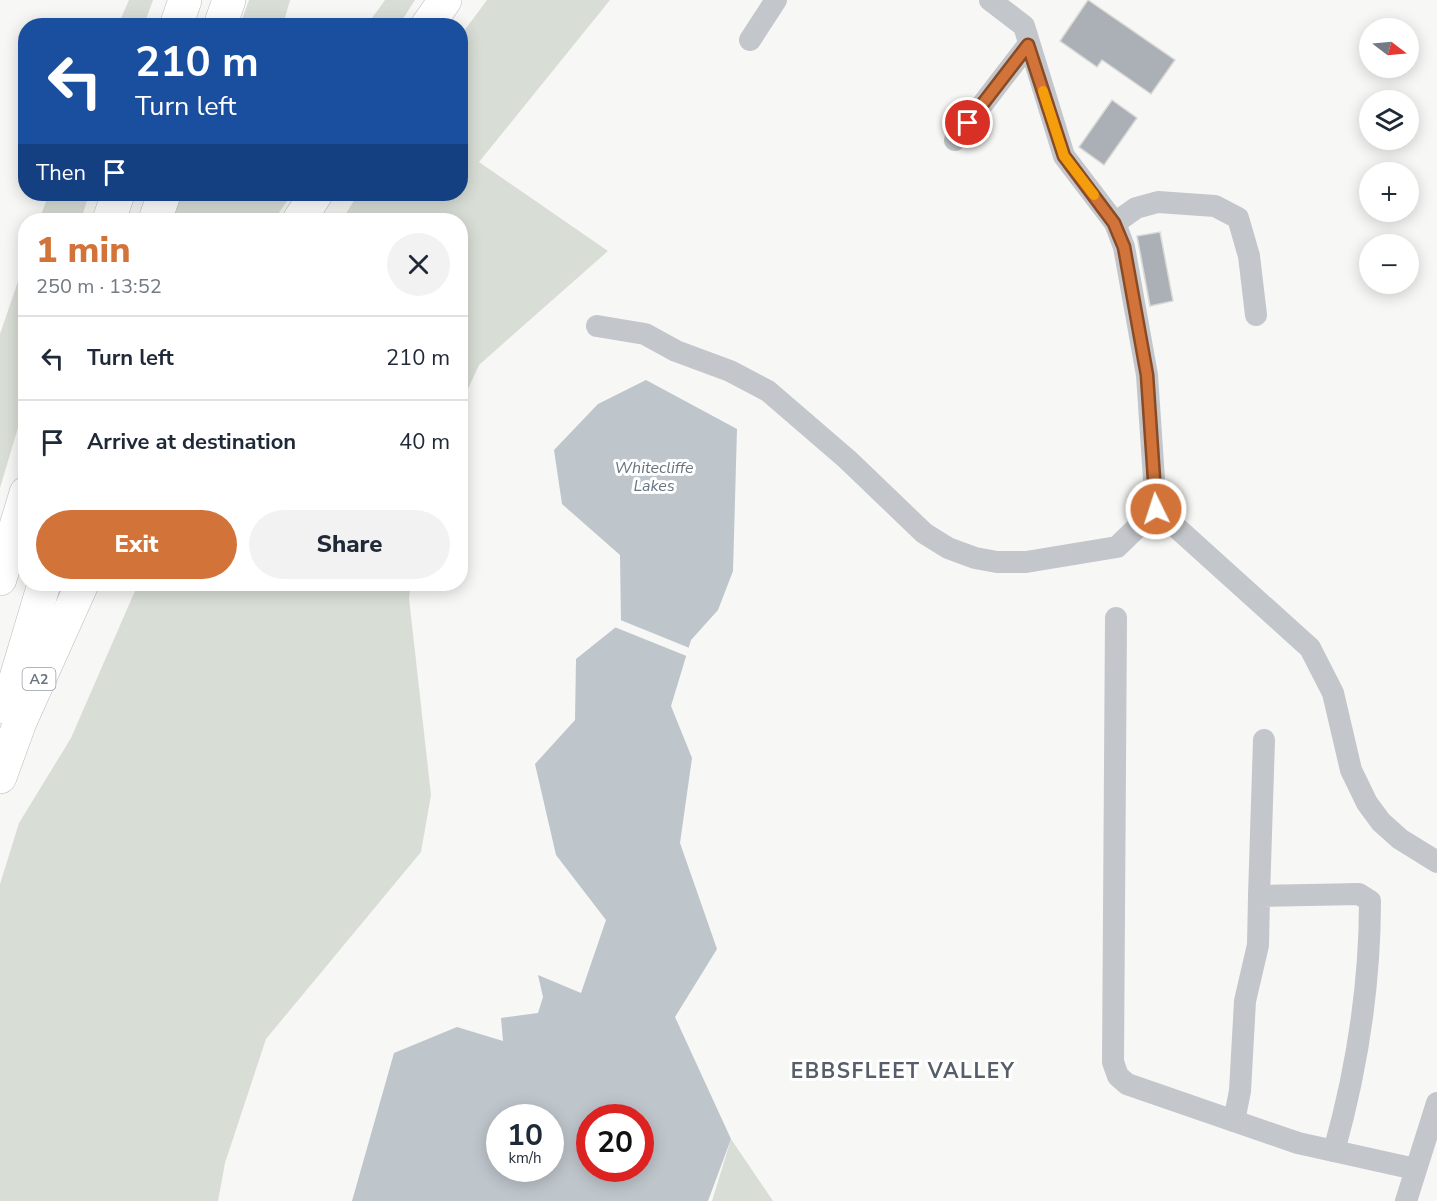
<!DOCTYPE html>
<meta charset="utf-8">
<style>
:root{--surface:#fff;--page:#f2f2f3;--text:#1f2937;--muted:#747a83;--line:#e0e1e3;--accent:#d2743a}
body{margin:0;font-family:"Nunito Sans",sans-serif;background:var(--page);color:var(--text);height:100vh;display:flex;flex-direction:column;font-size:22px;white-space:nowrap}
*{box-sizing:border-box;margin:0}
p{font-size:20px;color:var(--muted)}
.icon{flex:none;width:33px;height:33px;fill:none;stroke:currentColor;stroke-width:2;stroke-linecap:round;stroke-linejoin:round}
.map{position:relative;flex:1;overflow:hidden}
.drawer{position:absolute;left:18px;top:213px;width:450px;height:378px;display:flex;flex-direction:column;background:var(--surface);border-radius:24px;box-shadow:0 3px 15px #0003}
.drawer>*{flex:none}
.hud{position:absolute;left:18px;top:18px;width:450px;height:183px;border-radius:24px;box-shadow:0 3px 15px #0003;background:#1a4fa0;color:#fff;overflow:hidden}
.needle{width:39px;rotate:106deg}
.buttons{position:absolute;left:1359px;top:18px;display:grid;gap:12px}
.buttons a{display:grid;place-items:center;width:60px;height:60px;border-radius:50%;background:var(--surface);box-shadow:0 3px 15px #0003;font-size:30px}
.speed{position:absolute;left:486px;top:1104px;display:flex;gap:12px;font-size:30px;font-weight:700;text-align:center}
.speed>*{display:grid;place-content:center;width:78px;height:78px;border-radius:50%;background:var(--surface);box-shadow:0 3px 15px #0003;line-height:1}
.speed small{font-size:15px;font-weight:400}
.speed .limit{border:9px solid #d22;background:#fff;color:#111}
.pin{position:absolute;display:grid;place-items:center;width:51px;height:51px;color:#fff;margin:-26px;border:3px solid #fff;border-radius:50%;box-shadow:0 2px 6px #0007}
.me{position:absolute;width:66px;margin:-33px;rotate:356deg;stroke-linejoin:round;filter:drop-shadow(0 0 4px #0008)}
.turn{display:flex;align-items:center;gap:21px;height:126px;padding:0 18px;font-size:27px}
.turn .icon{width:78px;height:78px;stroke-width:2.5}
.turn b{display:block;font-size:42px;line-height:51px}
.then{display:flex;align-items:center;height:57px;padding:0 18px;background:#0003;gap:12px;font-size:22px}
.round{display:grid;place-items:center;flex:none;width:63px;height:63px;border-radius:32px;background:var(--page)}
.summary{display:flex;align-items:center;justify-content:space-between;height:102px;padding:0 18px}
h1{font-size:36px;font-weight:800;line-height:45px;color:var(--accent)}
.cta{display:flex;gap:12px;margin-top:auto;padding:12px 18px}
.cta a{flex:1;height:69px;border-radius:36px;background:var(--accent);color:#fff;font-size:24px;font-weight:800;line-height:69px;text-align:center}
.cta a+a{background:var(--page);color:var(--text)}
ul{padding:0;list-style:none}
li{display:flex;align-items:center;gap:18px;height:84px;padding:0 18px;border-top:2px solid var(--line)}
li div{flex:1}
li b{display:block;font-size:22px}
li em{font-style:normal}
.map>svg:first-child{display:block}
</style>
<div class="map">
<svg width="1437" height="1201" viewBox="0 0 1437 1201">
<rect width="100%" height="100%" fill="#f7f7f5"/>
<!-- green -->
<g fill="#d8ded6">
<path d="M129,0H153L144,25H118Z"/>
<path d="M249,0H290L283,25H240Z"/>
<path d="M385,0H415L399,25H367Z"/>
<path d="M487,0H610L479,162L608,251L479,365L461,404L460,220H342L358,194H460L461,35Z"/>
<path d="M49,194H89L81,220H39Z"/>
<path d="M180,194H292L274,220H171Z"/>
<path d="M25,261V404L0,488V334Z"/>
<path d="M138,584H411L409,598L431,795L421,852L266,1039L225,1163L218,1201H0V884L19,823L71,738Z"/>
<path d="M731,1139L773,1201H712Z"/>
</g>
<!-- water -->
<path fill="#bec5cb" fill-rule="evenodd" d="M646,380L737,429L733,571L718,610L691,640L671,706L692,758L680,843L717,949L675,1017L731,1139L708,1201H352L394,1053L457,1027L503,1041L501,1018L538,1013L543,997L538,975L581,993L606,920L556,855L535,764L575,720L576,659L621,623L620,555L562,504L554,450L598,404ZM500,1118H550V1168H500ZM590,1118H640V1168H590Z"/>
<!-- pier -->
<path fill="#f7f7f5" d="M618,619L692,649L689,657L612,626Z"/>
<!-- building -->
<g fill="#abb0b7" stroke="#d9d9d7" stroke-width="1.5">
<path d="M1088,0L1175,60L1151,94L1102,60L1097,67L1060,41Z"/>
<path d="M1112,100L1137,118L1104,165L1079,147Z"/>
<path d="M1160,232L1173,301L1150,306L1137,236Z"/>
</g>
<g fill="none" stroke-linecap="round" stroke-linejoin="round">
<defs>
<g id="highway">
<path d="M176,26L185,0"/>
<path d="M220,26L229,0"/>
<path d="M427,26L445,0"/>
<path d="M109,220L118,194"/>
<path d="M155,220L164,194"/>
<path d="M299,220L316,194"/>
<path d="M0,579L26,493"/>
<path d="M7,708L44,584"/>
<path d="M0,777L20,722L82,584"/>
</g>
</defs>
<!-- highway casing -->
<use href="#highway" stroke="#b6b9bc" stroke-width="34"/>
<!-- minor -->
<g stroke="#c3c6ca" stroke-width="22">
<path d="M990,0L1024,26L1064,156L1115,223L1124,247L1147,375L1156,509L1310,648L1333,693L1351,770L1367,803L1381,822L1400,839L1437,862"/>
<path d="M750,40L776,0"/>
<path d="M955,140L1028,45"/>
<path d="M1115,223L1136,208L1158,202L1215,206L1238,218L1249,256L1256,315"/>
<path d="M597,326L645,334L676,351L730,371L768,391L848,460L924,533L948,548L975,558L997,562H1026L1117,547L1156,509"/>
<path d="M1116,618L1113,1062L1118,1076L1127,1084L1298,1143L1415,1169"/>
<path d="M1259,896L1264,740"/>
<path d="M1234,1121L1240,1091L1245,1001L1258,945L1259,896L1359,894L1370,901C1370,986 1357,1069 1334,1151"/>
<path d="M1406,1201L1437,1103"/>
</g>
<!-- highway -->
<use href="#highway" stroke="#fff" stroke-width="33"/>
</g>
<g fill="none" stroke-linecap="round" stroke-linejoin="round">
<defs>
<path id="route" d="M968,123L1028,45L1064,156L1114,223L1124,247L1147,375L1156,509"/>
</defs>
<!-- route casing -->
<use href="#route" stroke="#884b26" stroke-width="15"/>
<!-- route -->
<use href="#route" stroke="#d2743a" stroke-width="10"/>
<!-- slow -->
<path stroke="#f59e0b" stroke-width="10" d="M1043,91L1064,156L1094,195"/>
</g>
<g text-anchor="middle" stroke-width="6" stroke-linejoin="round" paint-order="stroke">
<!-- shield labels -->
<rect fill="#fff" stroke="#969ea8" stroke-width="1.5" x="22.5" y="668" width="33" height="22" rx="4.5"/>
<g font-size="14" font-weight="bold" fill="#697483">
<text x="39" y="684">A2</text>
</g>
<!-- water labels -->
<g font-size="16" font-style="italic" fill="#65747f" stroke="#fff">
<text x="654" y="473">Whitecliffe<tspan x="654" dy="18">Lakes</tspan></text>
</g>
<!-- district labels -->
<g font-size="21" font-weight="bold" letter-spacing="1.5" fill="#565e69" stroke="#fff">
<text x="903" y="1078">EBBSFLEET VALLEY</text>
</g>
</g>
</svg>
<div class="buttons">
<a><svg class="needle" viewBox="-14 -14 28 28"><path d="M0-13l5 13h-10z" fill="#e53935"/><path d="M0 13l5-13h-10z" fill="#747a83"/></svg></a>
<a><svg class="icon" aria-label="layers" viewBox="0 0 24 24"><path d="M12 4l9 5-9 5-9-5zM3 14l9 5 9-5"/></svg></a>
<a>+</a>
<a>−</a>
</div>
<div class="speed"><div>10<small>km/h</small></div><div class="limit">20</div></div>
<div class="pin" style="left:968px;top:123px;background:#d93025"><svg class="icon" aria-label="arrive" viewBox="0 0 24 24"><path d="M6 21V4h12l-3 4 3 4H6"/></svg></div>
<svg class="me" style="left:1156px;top:509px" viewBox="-20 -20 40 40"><circle r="17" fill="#d2743a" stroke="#fff" stroke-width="3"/><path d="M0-11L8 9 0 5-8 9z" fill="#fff"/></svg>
<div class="hud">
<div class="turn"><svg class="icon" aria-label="left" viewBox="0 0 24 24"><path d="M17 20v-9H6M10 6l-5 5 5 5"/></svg><div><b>210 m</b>Turn left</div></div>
<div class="then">Then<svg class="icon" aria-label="arrive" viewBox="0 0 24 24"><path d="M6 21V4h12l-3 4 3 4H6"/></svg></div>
</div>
<section class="drawer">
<div class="summary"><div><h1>1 min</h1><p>250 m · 13:52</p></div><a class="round"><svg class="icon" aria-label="close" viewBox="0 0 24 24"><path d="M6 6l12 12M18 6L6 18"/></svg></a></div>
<ul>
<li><svg class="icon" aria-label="left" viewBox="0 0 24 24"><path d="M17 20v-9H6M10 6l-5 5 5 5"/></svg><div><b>Turn left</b></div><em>210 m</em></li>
<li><svg class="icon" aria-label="arrive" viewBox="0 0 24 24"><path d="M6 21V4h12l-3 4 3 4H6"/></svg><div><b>Arrive at destination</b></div><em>40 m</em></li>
</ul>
<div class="cta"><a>Exit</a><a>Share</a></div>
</section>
</div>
